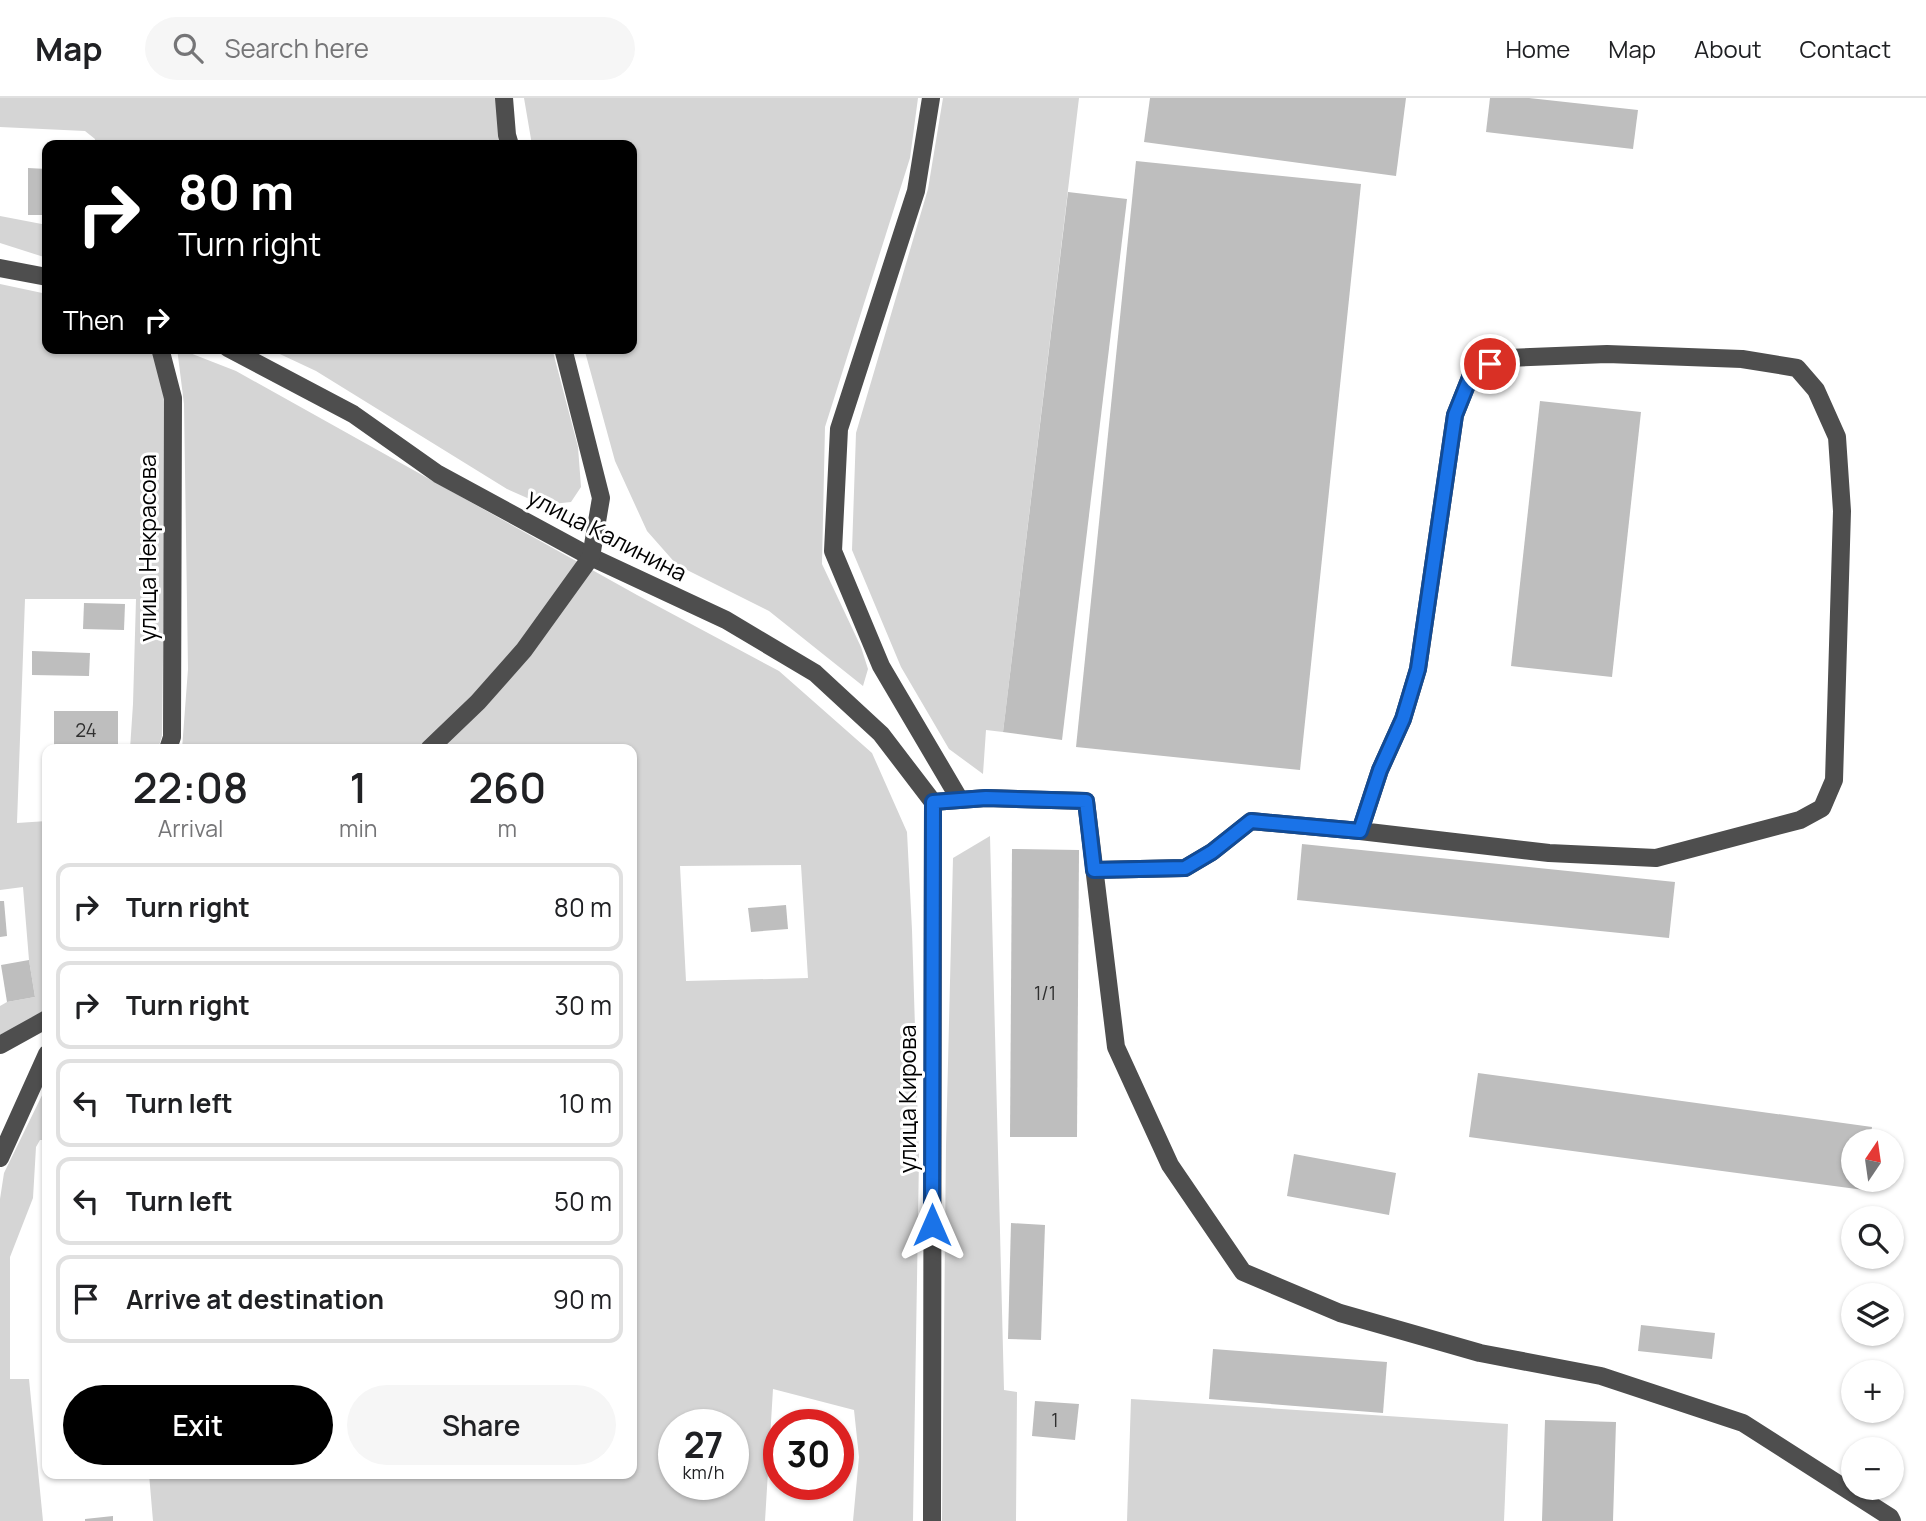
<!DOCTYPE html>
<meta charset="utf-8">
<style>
:root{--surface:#fff;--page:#f6f6f6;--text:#202124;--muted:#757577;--line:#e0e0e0;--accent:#000}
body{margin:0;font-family:Manrope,sans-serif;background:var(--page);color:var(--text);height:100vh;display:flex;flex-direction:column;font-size:26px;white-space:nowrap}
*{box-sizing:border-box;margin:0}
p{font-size:23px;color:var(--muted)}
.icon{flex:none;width:38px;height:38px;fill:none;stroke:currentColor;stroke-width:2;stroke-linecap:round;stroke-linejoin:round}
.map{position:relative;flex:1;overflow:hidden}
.details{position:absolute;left:42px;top:646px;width:595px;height:735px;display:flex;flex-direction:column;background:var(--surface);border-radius:14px;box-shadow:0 2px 5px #0004}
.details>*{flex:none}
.top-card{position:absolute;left:42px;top:42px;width:595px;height:214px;border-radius:14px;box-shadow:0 2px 5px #0004;background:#000;color:#fff;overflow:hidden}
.needle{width:46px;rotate:13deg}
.buttons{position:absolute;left:1841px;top:1031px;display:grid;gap:14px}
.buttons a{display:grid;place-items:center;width:63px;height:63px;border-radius:50%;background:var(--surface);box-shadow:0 2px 5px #0004;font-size:35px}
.speed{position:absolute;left:658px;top:1311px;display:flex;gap:14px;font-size:35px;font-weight:700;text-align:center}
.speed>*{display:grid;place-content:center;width:91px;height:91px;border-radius:50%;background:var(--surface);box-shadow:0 2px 5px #0004;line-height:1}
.speed small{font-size:18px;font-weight:400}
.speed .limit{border:10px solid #d22;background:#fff;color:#111}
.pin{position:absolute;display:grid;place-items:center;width:60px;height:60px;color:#fff;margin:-30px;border:4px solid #fff;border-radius:50%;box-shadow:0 2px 7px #0007}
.me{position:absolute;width:77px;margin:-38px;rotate:0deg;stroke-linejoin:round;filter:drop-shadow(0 0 5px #0008)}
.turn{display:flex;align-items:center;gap:24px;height:147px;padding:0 21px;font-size:32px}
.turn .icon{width:91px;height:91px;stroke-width:2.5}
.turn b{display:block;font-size:49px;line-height:60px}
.then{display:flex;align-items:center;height:66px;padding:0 21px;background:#0003;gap:14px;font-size:26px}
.eta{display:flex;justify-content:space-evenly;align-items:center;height:119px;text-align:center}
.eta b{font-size:42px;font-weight:600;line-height:49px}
.action{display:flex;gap:14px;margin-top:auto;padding:14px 21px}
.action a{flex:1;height:80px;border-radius:42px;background:var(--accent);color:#fff;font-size:28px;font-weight:600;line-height:80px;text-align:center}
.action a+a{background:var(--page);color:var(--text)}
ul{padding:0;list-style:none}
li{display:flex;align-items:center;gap:21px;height:88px;margin:0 14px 10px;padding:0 7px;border:4px solid var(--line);border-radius:14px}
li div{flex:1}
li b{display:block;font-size:26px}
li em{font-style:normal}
header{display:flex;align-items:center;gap:42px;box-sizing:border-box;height:98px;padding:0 35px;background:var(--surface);border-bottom:2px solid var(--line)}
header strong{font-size:33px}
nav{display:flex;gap:38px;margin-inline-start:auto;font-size:24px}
.search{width:490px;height:63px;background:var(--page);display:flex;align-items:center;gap:18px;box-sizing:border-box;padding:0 24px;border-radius:38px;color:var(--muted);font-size:26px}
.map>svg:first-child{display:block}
</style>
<header>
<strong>Map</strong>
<div class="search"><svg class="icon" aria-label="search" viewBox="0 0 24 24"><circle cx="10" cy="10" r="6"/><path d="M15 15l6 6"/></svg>Search here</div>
<nav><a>Home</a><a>Map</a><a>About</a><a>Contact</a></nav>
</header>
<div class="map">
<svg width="1926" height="1423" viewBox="0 0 1926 1423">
<rect width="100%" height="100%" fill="#fff"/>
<!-- green -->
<g fill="#d5d5d5" fill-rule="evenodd">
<path d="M0,0H498L507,47H94L95,41L85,33L0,29Z"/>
<path d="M524,0H918L910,60L825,329L822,466L861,549L868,571L863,588L769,513L677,467L647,433L615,363L584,250H632V47H532Z"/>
<path d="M943,0H1079L1003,634L986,632L983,676L949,651L901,569L852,452L856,335L928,91Z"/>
<path d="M0,118L47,127V160L0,145Z"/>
<path d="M0,186L47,196V250H153L159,264L166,314L162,638L158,651H130L133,606L136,501H25L17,725L47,723V913L0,937V908L7,904L35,899L29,862L23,789L0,792Z"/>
<path d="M177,250L236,273L637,497L779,573L872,655L907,734L912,832L919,1060L913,1423H853L859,1359L854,1312L773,1291L765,1423H153L149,1376H632V651H182L188,571L184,306ZM801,767L808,880L686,883L680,768ZM674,1326H733V1386H674Z"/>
<path d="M267,250H552L578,349L581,389L571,404L543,407L507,391L316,273Z"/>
<path d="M990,738L1004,1292L1017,1294L1016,1423H942L946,1048L953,760Z"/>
<path d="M47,987V1042H40L36,1049L33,1100L10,1159V1281H29L43,1423H0V1101L4,1075Z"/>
<path d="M1131,1301L1508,1326L1504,1423H1127Z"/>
</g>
<!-- building -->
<g fill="#bebebe">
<path d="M1150,0H1406L1396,78L1144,44Z"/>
<path d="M1490,0H1529L1638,12L1633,51L1486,34Z"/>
<path d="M1136,63L1361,86L1300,672L1076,649Z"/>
<path d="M28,70L47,71V117H28Z"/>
<path d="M1068,94L1127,101L1062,642L1003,634Z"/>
<path d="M1540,303L1641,314L1612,579L1511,568Z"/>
<path d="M84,505L125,506L124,532L83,531Z"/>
<path d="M32,553L90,555L89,578L32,577Z"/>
<rect x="54" y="613" width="64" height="38"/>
<path d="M1302,746L1675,784L1669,840L1297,802Z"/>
<path d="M1012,751L1079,752L1077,1039H1010Z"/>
<path d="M0,803H4L7,838L0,839Z"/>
<path d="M786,807L788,831L751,834L748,810Z"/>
<path d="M29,862L35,899L7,904L1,867Z"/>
<path d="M1478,975L1872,1029L1870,1043H1853V1082H1865L1864,1092L1469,1039Z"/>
<path d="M1294,1056L1396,1075L1389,1117L1287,1098Z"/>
<path d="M1011,1125L1045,1127L1041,1242L1008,1241Z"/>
<path d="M1641,1227L1715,1235L1712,1261L1638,1253Z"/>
<path d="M1213,1251L1387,1264L1383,1315L1209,1301Z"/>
<path d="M1035,1303L1079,1306L1075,1342L1032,1338Z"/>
<path d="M798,1319L834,1325V1326H797Z"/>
<path d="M1545,1322L1616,1324L1613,1423H1542Z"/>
<path d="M113,1418V1423H85V1421Z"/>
</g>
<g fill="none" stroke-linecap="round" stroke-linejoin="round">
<!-- minor -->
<g stroke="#4e4e4e" stroke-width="18">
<path d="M504,0L507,37L510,47"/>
<path d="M931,0L916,93L839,331L833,453L881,568L960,702"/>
<path d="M0,170L47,179"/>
<path d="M160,250L173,300L172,639L168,651"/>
<path d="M228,250L353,316L438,376L591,459L726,522L815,575L881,636L933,704"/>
<path d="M429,651L478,604L524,552L591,459L601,400L563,250"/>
<path d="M933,704L986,700L1086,703L1116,949L1170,1067L1243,1174L1340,1215L1480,1255L1601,1278L1743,1325L1890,1419L1892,1423"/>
<path d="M1094,772L1185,770L1212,754L1251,723L1360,733L1549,755L1656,760L1800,722L1822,710L1834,682L1842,413L1837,339L1816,292L1797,270L1742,261L1607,256L1508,260L1473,272L1455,317L1418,571L1403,621L1380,672L1360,733"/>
<path d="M0,947L47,921"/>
<path d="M0,1060L47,956"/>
<path d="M932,1423L933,704"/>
</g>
</g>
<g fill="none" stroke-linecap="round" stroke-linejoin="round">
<defs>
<path id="route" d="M932,1127L933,704L986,700L1086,703L1094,772L1185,770L1212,754L1251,723L1360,733L1380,672L1403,621L1418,571L1455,317L1473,272L1490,266"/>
</defs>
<!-- route casing -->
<use href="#route" stroke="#114b97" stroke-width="18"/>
<!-- route -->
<use href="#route" stroke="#1a73e8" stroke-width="12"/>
</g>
<g text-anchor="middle" stroke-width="6" stroke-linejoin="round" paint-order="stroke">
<!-- number labels -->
<g font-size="19" fill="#303030">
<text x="86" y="639">24</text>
<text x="1045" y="902">1/1</text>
<text x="1055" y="1329">1</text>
</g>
<!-- street labels -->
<g font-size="23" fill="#000" stroke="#fff">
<text transform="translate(607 437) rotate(27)" y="8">улица Калинина</text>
<text transform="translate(148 450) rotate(-90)" y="8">улица Некрасова</text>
<text transform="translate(908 1001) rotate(-90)" y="8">улица Кирова</text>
</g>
</g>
</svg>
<div class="buttons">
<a><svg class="needle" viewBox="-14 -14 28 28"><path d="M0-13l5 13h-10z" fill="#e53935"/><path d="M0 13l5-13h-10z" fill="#757577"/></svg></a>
<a><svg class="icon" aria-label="search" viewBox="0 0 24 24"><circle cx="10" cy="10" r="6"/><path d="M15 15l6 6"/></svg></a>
<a><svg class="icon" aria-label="layers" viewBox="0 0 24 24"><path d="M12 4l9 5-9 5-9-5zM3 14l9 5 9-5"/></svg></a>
<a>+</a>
<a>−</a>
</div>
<div class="speed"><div>27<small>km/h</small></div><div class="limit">30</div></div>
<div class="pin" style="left:1490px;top:266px;background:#d93025"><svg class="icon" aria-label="arrive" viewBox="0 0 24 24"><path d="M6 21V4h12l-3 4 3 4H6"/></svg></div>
<svg class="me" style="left:932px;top:1127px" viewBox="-20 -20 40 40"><path d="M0-17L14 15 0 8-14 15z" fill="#1a73e8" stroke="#fff" stroke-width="4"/></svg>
<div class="top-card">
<div class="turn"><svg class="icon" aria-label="right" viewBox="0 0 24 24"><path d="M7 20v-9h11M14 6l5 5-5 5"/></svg><div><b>80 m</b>Turn right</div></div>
<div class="then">Then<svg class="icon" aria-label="right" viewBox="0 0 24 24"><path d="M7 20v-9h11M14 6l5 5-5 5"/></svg></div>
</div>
<section class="details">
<div class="eta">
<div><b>22:08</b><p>Arrival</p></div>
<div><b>1</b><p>min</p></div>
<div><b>260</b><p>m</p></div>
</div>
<ul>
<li><svg class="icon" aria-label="right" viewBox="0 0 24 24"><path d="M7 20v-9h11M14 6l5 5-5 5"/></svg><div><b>Turn right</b></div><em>80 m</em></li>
<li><svg class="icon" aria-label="right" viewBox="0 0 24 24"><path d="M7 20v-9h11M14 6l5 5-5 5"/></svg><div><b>Turn right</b></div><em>30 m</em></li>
<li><svg class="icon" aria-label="left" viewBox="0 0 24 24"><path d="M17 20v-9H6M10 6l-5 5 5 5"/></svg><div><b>Turn left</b></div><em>10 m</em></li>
<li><svg class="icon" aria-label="left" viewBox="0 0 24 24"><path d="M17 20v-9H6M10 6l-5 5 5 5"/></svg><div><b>Turn left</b></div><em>50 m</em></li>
<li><svg class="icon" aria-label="arrive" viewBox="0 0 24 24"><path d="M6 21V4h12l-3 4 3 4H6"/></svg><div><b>Arrive at destination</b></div><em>90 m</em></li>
</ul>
<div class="action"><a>Exit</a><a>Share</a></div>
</section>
</div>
